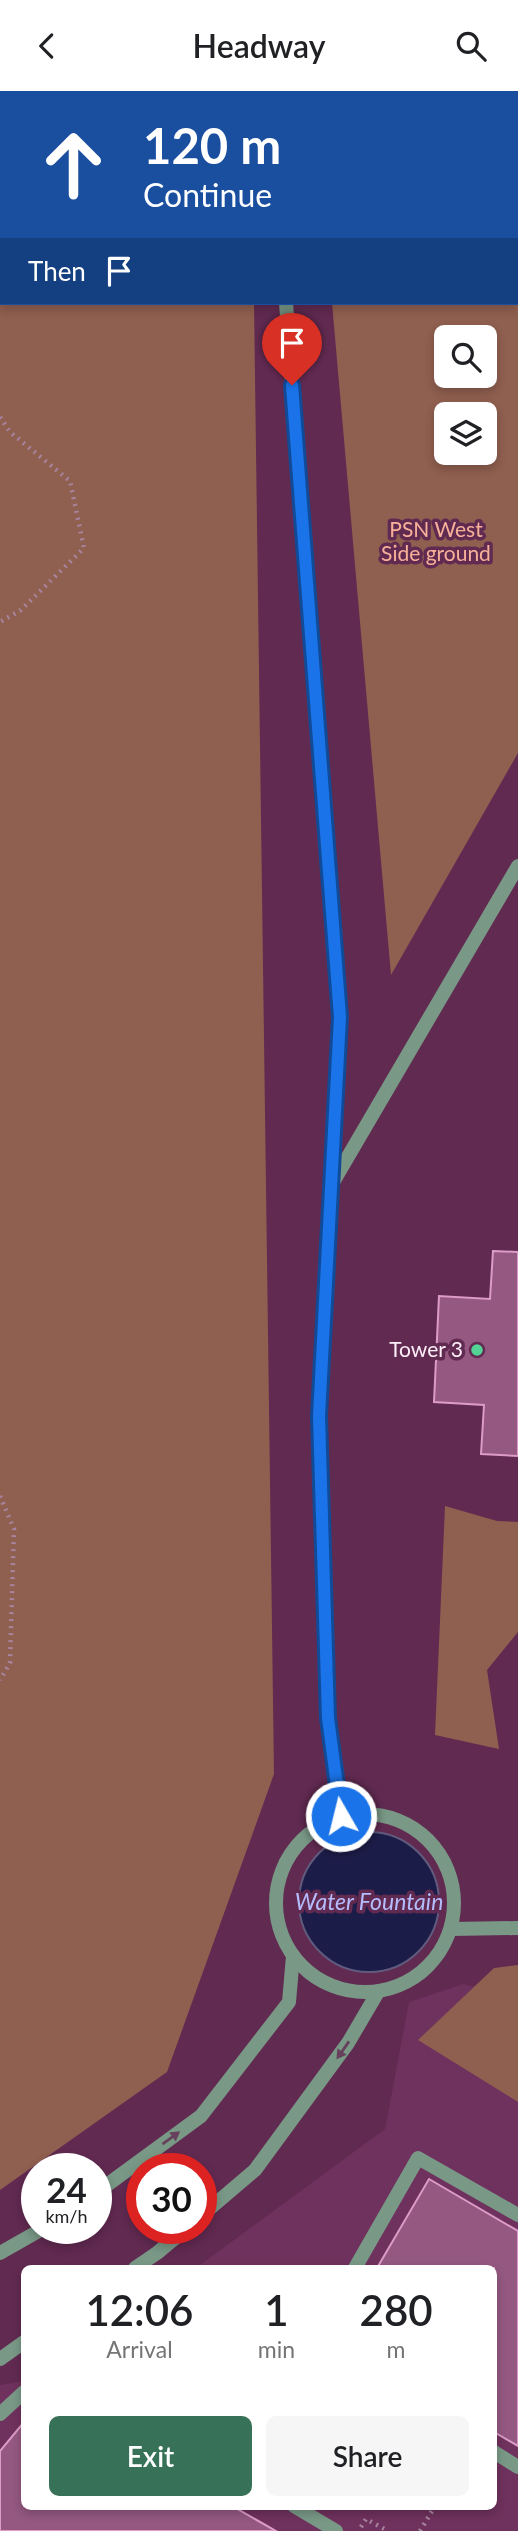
<!DOCTYPE html>
<style>
:root{--surface:#fff;--page:#f6f6f6;--text:#202124;--muted:#757577;--accent:#377157}
body{margin:0;font-family:Lato,sans-serif;background:var(--page);color:var(--text);height:100vh;display:flex;flex-direction:column;font-size:26px;white-space:nowrap}
*{box-sizing:border-box;margin:0}
p{font-size:23px;color:var(--muted)}
.icon{flex:none;width:38px;height:38px;fill:none;stroke:currentColor;stroke-width:2;stroke-linecap:round;stroke-linejoin:round}
.map{position:relative;flex:1;overflow:hidden}
.details{position:absolute;left:21px;top:2174px;width:476px;height:245px;display:flex;flex-direction:column;background:var(--surface);border-radius:10px;box-shadow:0 4px 10px #0003}
.details>*{flex:none}
.hud{position:absolute;left:0px;top:0px;width:518px;height:214px;box-shadow:0 4px 10px #0003;background:#1a4fa0;color:#fff;overflow:hidden}
.tools{position:absolute;left:434px;top:234px;display:grid;gap:14px}
.tools a{display:grid;place-items:center;width:63px;height:63px;border-radius:10px;background:var(--surface);box-shadow:0 4px 10px #0003;font-size:35px}
.speed{position:absolute;left:21px;top:2062px;display:flex;gap:14px;font-size:35px;font-weight:700;text-align:center}
.speed>*{display:grid;place-content:center;width:91px;height:91px;border-radius:50%;background:var(--surface);box-shadow:0 4px 10px #0003;line-height:1}
.speed small{font-size:18px;font-weight:400}
.speed .limit{border:10px solid #d22;background:#fff;color:#111}
.pin{position:absolute;display:grid;place-items:center;width:60px;height:60px;color:#fff;margin:-72px -30px;border-radius:50% 50% 50% 0;rotate:-45deg;box-shadow:0 0 7px #0007}
.pin .icon{rotate:45deg}
.me{position:absolute;width:77px;margin:-38px;rotate:352deg;stroke-linejoin:round;filter:drop-shadow(0 0 5px #0008)}
.turn{display:flex;align-items:center;gap:24px;height:147px;padding:0 28px;font-size:32px}
.turn .icon{width:91px;height:91px;stroke-width:2.5}
.turn b{display:block;font-size:49px;line-height:60px}
.then{display:flex;align-items:center;height:66px;padding:0 28px;background:#0003;gap:14px;font-size:26px}
.eta{display:flex;justify-content:space-evenly;align-items:center;height:119px;text-align:center}
.eta b{font-size:42px;font-weight:600;line-height:49px}
.action{display:flex;gap:14px;margin-top:auto;padding:14px 28px}
.action a{flex:1;height:80px;border-radius:10px;background:var(--accent);color:#fff;font-size:28px;font-weight:600;line-height:80px;text-align:center}
.action a+a{background:var(--page);color:var(--text)}
header{display:flex;justify-content:space-between;align-items:center;height:91px;padding:0 28px;background:var(--surface);font-size:32px;font-weight:600}
.map>svg:first-child{display:block}
</style>
<header><svg class="icon" aria-label="back" viewBox="0 0 24 24"><path d="M15 5l-7 7 7 7"/></svg>Headway<svg class="icon" aria-label="search" viewBox="0 0 24 24"><circle cx="10" cy="10" r="6"/><path d="M15 15l6 6"/></svg></header>
<div class="map">
<svg width="518" height="2440" viewBox="0 0 518 2440">
<rect width="100%" height="100%" fill="#612a51"/>
<!-- built -->
<path fill="#6f315d" d="M463,1893L495,1901L518,1899V2440H0V2294L24,2290V2415H494V2177H196L385,2038L409,1911Z"/>
<!-- green -->
<g fill="#8f5f4f" fill-rule="evenodd">
<path d="M0,0H518V662L391,884L332,212H516V2H2V212H254L274,1683L167,1981L0,2099ZM446,247H485V285H446ZM446,324H485V362H446Z"/>
<path d="M445,1415L497,1430L518,1431V1541L487,1579L499,1658L435,1644Z"/>
<path d="M518,1874V2011L418,1949L494,1877Z"/>
</g>
<!-- water -->
<circle fill="#1c1c49" stroke="#605b7e" stroke-width="2" cx="369" cy="1811" r="70"/>
<!-- building -->
<g fill="#945881" stroke="#dd9bc7" stroke-width="2">
<path d="M493,1160L518,1161V1365L481,1363L484,1314L434,1311L439,1205L490,1208Z"/>
<path d="M429,2088L518,2140V2355L494,2341V2177H377Z"/>
<path d="M24,2331V2415H232L276,2440H0V2360Z"/>
</g>
<g fill="none" stroke-linecap="round" stroke-linejoin="round">
<!-- path -->
<g stroke="#a8839d" stroke-width="4.5" stroke-dasharray="2 5" stroke-linecap="butt">
<path d="M84,0L87,2"/>
<path d="M230,0V2"/>
<path d="M0,326L10,341L70,390L84,457L21,519L0,531"/>
<path d="M0,1405L14,1438L10,1572L0,1589"/>
<path d="M361,2436L366,2428L388,2440"/>
<path d="M420,2440L435,2415"/>
</g>
<!-- lane -->
<g stroke="#799886" stroke-width="14">
<path d="M355,2177L418,2067L518,2124"/>
<path d="M0,2323L24,2301"/>
<path d="M494,2361L518,2376"/>
<path d="M294,2415L336,2440"/>
</g>
<!-- street -->
<g stroke="#799886" stroke-width="14">
<path d="M286,212L340,926L333,1088"/>
<circle cx="365" cy="1812" r="89"/>
<path d="M341,1725L328,1627L319,1325L332,1093L518,775"/>
<path d="M451,1838L518,1837"/>
<path d="M96,2102L201,2025L289,1911L293,1865"/>
<path d="M201,2125L255,2079L348,1952L378,1901"/>
<path d="M0,2162L44,2137"/>
<path d="M135,2177L157,2162L187,2137"/>
<path d="M0,2268L24,2251"/>
</g>
</g>
<!-- one-way arrows -->
<defs><path id="oneway-solid" d="M-6-.8H1V-3.2L6.5 0L1 3.2V.8H-6Z" transform="scale(1.75)"/></defs>
<g fill="#66405c">
<use href="#oneway-solid" transform="translate(343 1959) rotate(125)"/>
<use href="#oneway-solid" transform="translate(171 2047) rotate(-36)"/>
</g>
<g fill="none" stroke-linecap="round" stroke-linejoin="round">
<defs>
<path id="route" d="M292,294L340,926L319,1325L328,1627L341,1725"/>
</defs>
<!-- route casing -->
<use href="#route" stroke="#114b97" stroke-width="18"/>
<!-- route -->
<use href="#route" stroke="#1a73e8" stroke-width="12"/>
</g>
<!-- markers -->
<circle fill="#53d396" stroke="#612a51" stroke-width="2.5" cx="477" cy="1259" r="7"/>
<g text-anchor="middle" stroke-width="7" stroke-linejoin="round" paint-order="stroke">
<!-- park labels -->
<g font-size="21" fill="#f8b199" stroke="#612a51">
<text x="436" y="446">PSN West<tspan x="436" dy="24">Side ground</tspan></text>
</g>
<!-- poi labels -->
<g font-size="21" fill="#fdeff8" stroke="#612a51" text-anchor="end">
<text x="463" y="1266">Tower 3</text>
</g>
<!-- water labels -->
<g font-size="23" font-style="italic" fill="#b5bcfc" stroke="#612a51">
<text x="369" y="1819">Water Fountain</text>
</g>
</g>
</svg>
<div class="tools">
<a><svg class="icon" aria-label="search" viewBox="0 0 24 24"><circle cx="10" cy="10" r="6"/><path d="M15 15l6 6"/></svg></a>
<a><svg class="icon" aria-label="layers" viewBox="0 0 24 24"><path d="M12 4l9 5-9 5-9-5zM3 14l9 5 9-5"/></svg></a>
</div>
<div class="speed"><div>24<small>km/h</small></div><div class="limit">30</div></div>
<div class="pin" style="left:292px;top:294px;background:#d93025"><svg class="icon" aria-label="arrive" viewBox="0 0 24 24"><path d="M6 21V4h12l-3 4 3 4H6"/></svg></div>
<svg class="me" style="left:341px;top:1725px" viewBox="-20 -20 40 40"><circle r="17" fill="#1a73e8" stroke="#fff" stroke-width="3"/><path d="M0-11L8 9 0 5-8 9z" fill="#fff"/></svg>
<div class="hud">
<div class="turn"><svg class="icon" aria-label="ahead" viewBox="0 0 24 24"><path d="M12 20V5M6 11l6-6 6 6"/></svg><div><b>120 m</b>Continue</div></div>
<div class="then">Then<svg class="icon" aria-label="arrive" viewBox="0 0 24 24"><path d="M6 21V4h12l-3 4 3 4H6"/></svg></div>
</div>
<section class="details">
<div class="eta">
<div><b>12:06</b><p>Arrival</p></div>
<div><b>1</b><p>min</p></div>
<div><b>280</b><p>m</p></div>
</div>
<div class="action"><a>Exit</a><a>Share</a></div>
</section>
</div>
